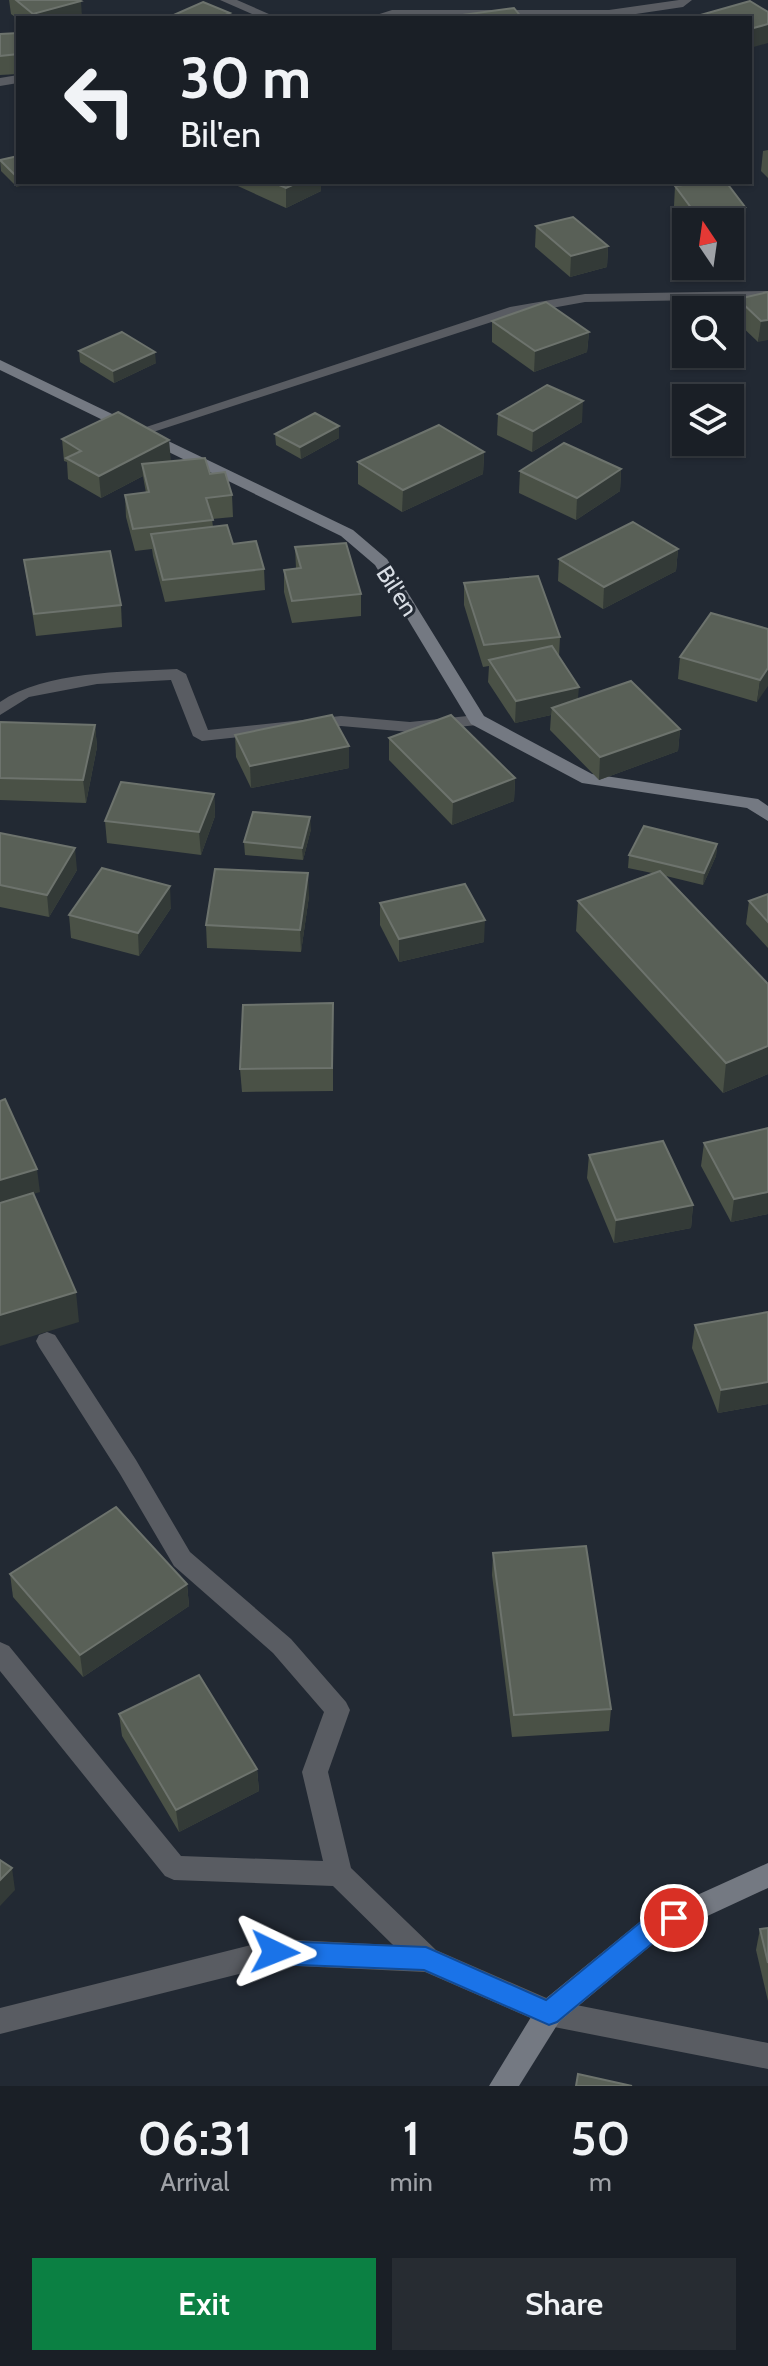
<!DOCTYPE html>
<style>
:root{--surface:#1a1f26;--page:#272c32;--text:#f1f3f6;--muted:#9fa2a7;--line:#383d43;--accent:#0b8043}
body{margin:0;font-family:Cabin,sans-serif;background:var(--page);color:var(--text);height:100vh;display:flex;flex-direction:column;font-size:30px;white-space:nowrap}
*{box-sizing:border-box;margin:0}
p{font-size:26px;color:var(--muted)}
.icon{flex:none;width:44px;height:44px;fill:none;stroke:currentColor;stroke-width:2;stroke-linecap:round;stroke-linejoin:round}
.map{position:relative;height:2086px;overflow:hidden}
.drawer{display:flex;flex-direction:column;background:var(--surface);flex:1}
.drawer>*{flex:none}
.guide{position:absolute;left:16px;top:16px;width:736px;height:168px;border-radius:0px;box-shadow:0 2px 6px #0004,0 0 0 2px var(--line);background:#1a1f26;color:var(--text);overflow:hidden}
.needle{width:52px;rotate:347deg}
.fabs{position:absolute;left:672px;top:208px;display:grid;gap:16px}
.fabs a{display:grid;place-items:center;width:72px;height:72px;border-radius:0px;background:var(--surface);box-shadow:0 2px 6px #0004,0 0 0 2px var(--line);font-size:40px}
.pin{position:absolute;display:grid;place-items:center;width:68px;height:68px;color:#fff;margin:-34px;border:4px solid #fff;border-radius:50%;box-shadow:0 2px 8px #0007}
.me{position:absolute;width:88px;margin:-44px;rotate:92deg;stroke-linejoin:round;filter:drop-shadow(0 0 6px #0008)}
.turn{display:flex;align-items:center;gap:28px;height:168px;padding:0 32px;font-size:36px}
.turn .icon{width:104px;height:104px;stroke-width:2.5}
.turn b{display:block;font-size:56px;line-height:68px}
.eta{display:flex;justify-content:space-evenly;align-items:center;height:136px;text-align:center}
.eta b{font-size:48px;font-weight:600;line-height:56px}
.cta{display:flex;gap:16px;margin-top:auto;padding:16px 32px}
.cta a{flex:1;height:92px;border-radius:0px;background:var(--accent);color:#fff;font-size:32px;font-weight:600;line-height:92px;text-align:center}
.cta a+a{background:var(--page);color:var(--text)}
.map>svg:first-child{display:block}
</style>
<div class="map">
<svg width="768" height="2086" viewBox="0 0 768 2086">
<rect width="100%" height="100%" fill="#222933"/>
<g fill="none" stroke-linecap="round" stroke-linejoin="round">
<!-- street -->
<g fill="#595c62" fill-rule="evenodd">
<path d="M220,0H237L278,18H261Z"/>
<path d="M679,0H692L683,7L609,18H367L392,10H609Z"/>
<path d="M18,75V83L0,86V78Z"/>
<path d="M768,291V299L585,302L513,315L144,435H134L131,432L510,307L585,294Z"/>
<path d="M177,669L186,674L208,730L341,716L410,722L477,715L486,720L477,725L410,732L341,726L202,741L193,736L171,680L97,684L29,697L0,715V702C45,671 123,672 177,669Z"/>
<path d="M47,1332L55,1335L136,1460L190,1552L291,1639L346,1702L350,1710L328,1772L351,1868L436,1950L551,2000L768,2043V2069L549,2026L425,1972L275,1965L0,2034V2008L275,1939L393,1945L333,1886L174,1880L165,1876L0,1671V1642L9,1646L181,1856L323,1861L302,1772L324,1712L273,1653L174,1566L120,1474L39,1347L36,1341L39,1335Z"/>
</g>
<!-- secondary -->
<g fill="#747982" fill-rule="evenodd">
<path d="M0,360L353,530L387,559L484,716L592,774L758,799L768,806V821L747,808L582,783L471,724L375,565L341,536L0,370Z"/>
<path d="M768,1863V1888L660,1938L559,2022L519,2086H489L539,2004L642,1920Z"/>
</g>
</g>
<!-- wall -->
<g fill="#4a5146">
<path d="M9,0H79L82,18H18V19L11,14Z"/>
<path d="M18,33V74L0,75V34Z"/>
<path d="M768,150V178L761,171L763,151Z"/>
<path d="M18,156L17,187L1,171L0,160Z"/>
<path d="M229,182H321V191L286,208Z"/>
<path d="M675,186L743,227L730,229V222H686V224L674,206Z"/>
<path d="M536,226L608,246L607,267L570,277L535,247Z"/>
<path d="M768,292L758,342L735,320L738,299Z"/>
<path d="M492,321L589,332L587,352L534,372L492,342Z"/>
<path d="M79,351L156,363L114,383L80,362Z"/>
<path d="M498,414L582,422L532,452L497,435Z"/>
<path d="M275,434L339,438L301,459L276,445Z"/>
<path d="M62,439L170,461L210,474L232,495L233,517L212,519L213,527L264,569L265,590L165,602L153,556L152,549L135,551L126,517L125,495L146,493L143,476L101,498L68,479L67,462L64,461Z"/>
<path d="M484,452L483,474L402,512L358,484V462Z"/>
<path d="M621,469L620,491L576,520L519,493L520,471Z"/>
<path d="M295,547L361,594V616L292,623L284,592V570L296,568Z"/>
<path d="M678,549L676,571L603,609L558,581L559,559Z"/>
<path d="M24,560L121,605L122,627L36,636Z"/>
<path d="M464,583L560,637L559,657L578,699L680,729L678,751L599,780L550,730L551,715L515,723L488,682L489,666L483,667L464,605Z"/>
<path d="M768,629L757,702L678,679L680,657Z"/>
<path d="M0,722L95,725L97,747L86,803L0,800Z"/>
<path d="M235,735L349,768L251,788L236,757Z"/>
<path d="M389,738L515,778L514,801L452,825L389,760Z"/>
<path d="M214,794L215,816L201,855L107,843L105,821Z"/>
<path d="M311,829L303,860L245,855L244,842Z"/>
<path d="M0,833L77,870L49,917L0,907Z"/>
<path d="M717,844L716,856L703,885L666,876L768,984V1074L723,1093L576,931L578,901L652,873L628,868L629,855Z"/>
<path d="M768,894V948L746,924L749,901Z"/>
<path d="M309,896L301,952L207,948L206,925Z"/>
<path d="M380,903L484,942L399,962L380,925Z"/>
<path d="M171,908L139,956L71,938L69,915Z"/>
<path d="M333,1003V1091L242,1092L240,1069Z"/>
<path d="M768,1128V1214L731,1222L701,1166L704,1143Z"/>
<path d="M589,1155L693,1205L691,1228L614,1243L587,1178Z"/>
<path d="M768,1312V1404L718,1413L692,1348L695,1325Z"/>
<path d="M493,1553L611,1709L609,1731L512,1737L492,1575Z"/>
<path d="M10,1574L187,1584L189,1606L83,1677L13,1597Z"/>
<path d="M119,1714L257,1769L259,1791L179,1832L122,1736Z"/>
<path d="M768,1928V2001L756,1950L760,1929Z"/>
</g>
<!-- shaded-wall -->
<g fill="#333a37">
<path d="M81,1L82,18H33V14Z"/>
<path d="M230,13V18H219Z"/>
<path d="M768,24V43L750,48V29Z"/>
<path d="M18,175V182H35L17,187L16,176Z"/>
<path d="M299,182H321V191L286,208V188Z"/>
<path d="M745,207L743,227L730,229V222H694L695,213Z"/>
<path d="M608,246L607,267L570,277L571,256Z"/>
<path d="M768,320V340L758,342L761,321Z"/>
<path d="M589,332L587,352L534,372L535,351Z"/>
<path d="M155,352L156,363L114,383L113,371Z"/>
<path d="M583,401L582,422L532,452L533,431Z"/>
<path d="M339,426V438L301,459L300,447Z"/>
<path d="M169,440L171,461L142,464L143,476L101,498L99,476Z"/>
<path d="M484,452L483,474L402,512L403,490Z"/>
<path d="M621,469L620,491L576,520L577,498Z"/>
<path d="M678,549L676,571L603,609L604,587Z"/>
<path d="M768,668V686L757,702L760,680Z"/>
<path d="M579,687L577,709L552,708L551,715L515,723L516,701Z"/>
<path d="M95,725L97,747L86,803L83,780Z"/>
<path d="M680,729L678,751L599,780L600,757Z"/>
<path d="M349,746V768L251,788L250,766Z"/>
<path d="M515,778L514,801L452,825L453,802Z"/>
<path d="M214,794L215,816L201,855L199,832Z"/>
<path d="M310,817L311,829L303,860L302,848Z"/>
<path d="M717,844L716,856L703,885L704,873Z"/>
<path d="M75,848L77,870L49,917L47,895Z"/>
<path d="M308,873L309,896L301,952L300,930Z"/>
<path d="M170,886L171,908L139,956L138,933Z"/>
<path d="M485,920L484,942L399,962V939Z"/>
<path d="M768,1046V1074L723,1093L726,1063Z"/>
<path d="M37,1169L40,1192L0,1204V1180Z"/>
<path d="M768,1192V1214L731,1222L734,1199Z"/>
<path d="M693,1205L691,1228L614,1243L616,1220Z"/>
<path d="M76,1292L79,1322L0,1346V1315Z"/>
<path d="M768,1382V1404L718,1413L721,1390Z"/>
<path d="M187,1584L189,1606L83,1677L80,1655Z"/>
<path d="M257,1769L259,1791L179,1832L176,1810Z"/>
<path d="M12,1868L15,1890L0,1906V1880Z"/>
</g>
<!-- building -->
<g fill="#596057" stroke="#6d736d" stroke-width="2">
<path d="M16,0H79L81,1L33,14Z"/>
<path d="M750,1L768,12V24L750,29V18H690Z"/>
<path d="M203,2L230,13L219,18H167Z"/>
<path d="M514,8L522,18H464L462,15Z"/>
<path d="M18,33V54L0,56V34Z"/>
<path d="M18,156V175L16,176L0,160Z"/>
<path d="M272,182H299L286,188Z"/>
<path d="M708,182H726L745,207L695,213L675,186Z"/>
<path d="M573,217L608,246L571,256L536,226Z"/>
<path d="M768,292V320L761,321L738,299Z"/>
<path d="M546,302L589,332L535,351L492,321Z"/>
<path d="M122,332L155,352L113,371L79,351Z"/>
<path d="M547,385L583,401L533,431L498,414Z"/>
<path d="M118,412L169,440L99,476L66,458L81,451L62,439Z"/>
<path d="M315,413L339,426L300,447L275,434Z"/>
<path d="M439,425L484,452L403,490L358,462Z"/>
<path d="M564,443L621,469L577,498L520,471Z"/>
<path d="M205,458L210,474L225,472L232,495L206,498L213,520L133,529L125,495L149,492L142,464Z"/>
<path d="M633,522L678,549L604,587L559,559Z"/>
<path d="M227,525L233,544L256,541L264,569L163,580L151,534Z"/>
<path d="M346,543L361,594L292,601L284,570L301,568L295,547Z"/>
<path d="M110,551L121,605L34,614L24,560Z"/>
<path d="M538,576L560,637L484,645L464,583Z"/>
<path d="M711,613L768,629V668L760,680L680,657Z"/>
<path d="M552,646L579,687L516,701L489,660Z"/>
<path d="M631,681L680,729L600,757L552,708Z"/>
<path d="M332,715L349,746L250,766L235,735Z"/>
<path d="M451,715L515,778L453,802L389,738Z"/>
<path d="M0,722L95,725L83,780L0,778Z"/>
<path d="M121,782L214,794L199,832L105,821Z"/>
<path d="M253,812L310,817L302,848L244,842Z"/>
<path d="M644,826L717,844L704,873L629,855Z"/>
<path d="M0,833L75,848L47,895L0,885Z"/>
<path d="M102,868L170,886L138,933L69,915Z"/>
<path d="M215,869L308,873L300,930L206,925Z"/>
<path d="M660,871L768,984V1046L726,1063L578,901Z"/>
<path d="M465,884L485,920L399,939L380,903Z"/>
<path d="M768,894V922L749,901Z"/>
<path d="M333,1003L332,1068L240,1069L243,1005Z"/>
<path d="M5,1099L37,1169L0,1180V1101Z"/>
<path d="M768,1128V1192L734,1199L704,1143Z"/>
<path d="M663,1141L693,1205L616,1220L589,1155Z"/>
<path d="M33,1193L76,1292L0,1315V1203Z"/>
<path d="M768,1312V1382L721,1390L695,1325Z"/>
<path d="M116,1507L187,1584L80,1655L10,1574Z"/>
<path d="M586,1546L611,1709L514,1715L493,1553Z"/>
<path d="M199,1675L257,1769L176,1810L119,1714Z"/>
<path d="M0,1860L12,1868L0,1880Z"/>
<path d="M768,1928V1963L760,1929Z"/>
<path d="M578,2074L632,2086H576Z"/>
</g>
<!-- route -->
<path fill="#1a73e8" stroke="#114b97" stroke-width="2" d="M674,1907L683,1910L687,1918L683,1926L660,1937L557,2022L549,2025L424,1970L275,1964L266,1960L263,1952L266,1944L275,1941L426,1947L546,2000L642,1921Z"/>
<g text-anchor="middle" stroke-width="6" stroke-linejoin="round" paint-order="stroke">
<!-- street labels -->
<g font-size="24" fill="#d8dde4" stroke="#222933">
<text transform="translate(397 591) rotate(57)" y="8">Bil'en</text>
</g>
</g>
</svg>
<div class="fabs">
<a><svg class="needle" viewBox="-14 -14 28 28"><path d="M0-13l5 13h-10z" fill="#e53935"/><path d="M0 13l5-13h-10z" fill="#9fa2a7"/></svg></a>
<a><svg class="icon" aria-label="search" viewBox="0 0 24 24"><circle cx="10" cy="10" r="6"/><path d="M15 15l6 6"/></svg></a>
<a><svg class="icon" aria-label="layers" viewBox="0 0 24 24"><path d="M12 4l9 5-9 5-9-5zM3 14l9 5 9-5"/></svg></a>
</div>
<div class="pin" style="left:674px;top:1918px;background:#d93025"><svg class="icon" aria-label="arrive" viewBox="0 0 24 24"><path d="M6 21V4h12l-3 4 3 4H6"/></svg></div>
<svg class="me" style="left:275px;top:1952px" viewBox="-20 -20 40 40"><path d="M0-17L14 15 0 8-14 15z" fill="#1a73e8" stroke="#fff" stroke-width="4"/></svg>
<div class="guide">
<div class="turn"><svg class="icon" aria-label="left" viewBox="0 0 24 24"><path d="M17 20v-9H6M10 6l-5 5 5 5"/></svg><div><b>30 m</b>Bil'en</div></div>
</div>
</div>
<section class="drawer">
<div class="eta">
<div><b>06:31</b><p>Arrival</p></div>
<div><b>1</b><p>min</p></div>
<div><b>50</b><p>m</p></div>
</div>
<div class="cta"><a>Exit</a><a>Share</a></div>
</section>
